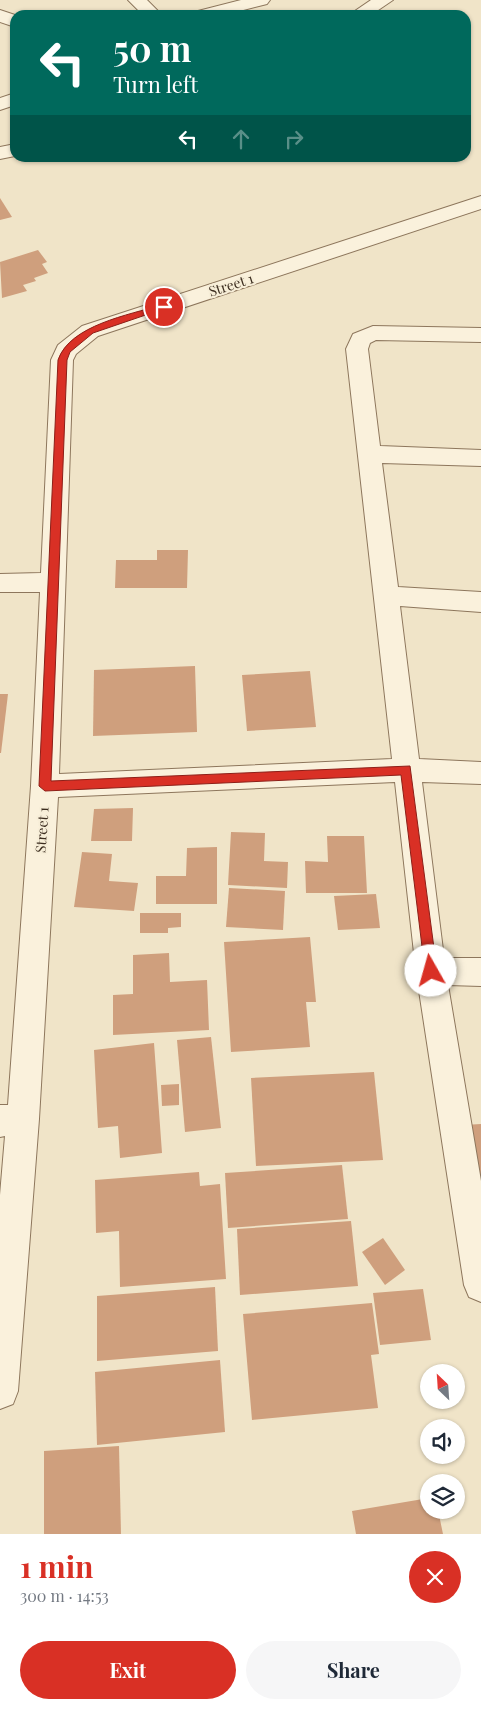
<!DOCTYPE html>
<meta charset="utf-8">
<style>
:root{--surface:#fff;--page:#f6f6f7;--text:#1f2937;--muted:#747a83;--accent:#d93025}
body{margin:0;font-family:"Playfair Display",serif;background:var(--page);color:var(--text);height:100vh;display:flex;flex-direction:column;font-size:19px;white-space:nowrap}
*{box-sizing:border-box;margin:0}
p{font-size:16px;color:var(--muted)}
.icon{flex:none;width:28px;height:28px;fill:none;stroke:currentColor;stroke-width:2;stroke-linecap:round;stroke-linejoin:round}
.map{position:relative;height:1534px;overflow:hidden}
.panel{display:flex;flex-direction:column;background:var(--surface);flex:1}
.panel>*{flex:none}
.guide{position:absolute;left:10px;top:10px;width:461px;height:152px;border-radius:15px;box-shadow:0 1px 4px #0004;background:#00695c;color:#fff;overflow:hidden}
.needle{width:32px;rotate:335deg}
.tools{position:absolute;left:420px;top:1364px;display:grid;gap:10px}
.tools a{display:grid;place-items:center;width:45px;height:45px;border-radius:50%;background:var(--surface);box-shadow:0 1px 4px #0004;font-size:25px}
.pin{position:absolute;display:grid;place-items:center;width:42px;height:42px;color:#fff;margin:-21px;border:2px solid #fff;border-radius:50%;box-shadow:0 1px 5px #0007}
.me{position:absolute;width:55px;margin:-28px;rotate:353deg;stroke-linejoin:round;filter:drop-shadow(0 0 4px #0008)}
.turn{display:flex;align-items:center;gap:18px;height:105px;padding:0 20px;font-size:22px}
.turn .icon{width:65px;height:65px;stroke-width:2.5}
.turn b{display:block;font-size:35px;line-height:42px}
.lanes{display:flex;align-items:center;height:48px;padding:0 20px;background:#0003;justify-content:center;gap:25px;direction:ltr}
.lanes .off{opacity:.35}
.round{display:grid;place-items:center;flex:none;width:52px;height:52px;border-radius:26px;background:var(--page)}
.headline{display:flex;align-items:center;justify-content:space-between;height:85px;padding:0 20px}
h1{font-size:30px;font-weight:700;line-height:38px;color:var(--accent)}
.action{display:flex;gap:10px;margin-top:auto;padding:10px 20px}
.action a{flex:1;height:58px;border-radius:30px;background:var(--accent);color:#fff;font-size:20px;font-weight:700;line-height:58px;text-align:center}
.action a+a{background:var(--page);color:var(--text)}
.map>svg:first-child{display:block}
</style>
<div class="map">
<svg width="481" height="1534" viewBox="0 0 481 1534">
<rect width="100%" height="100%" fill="#f0e4c8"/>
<!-- building -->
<g fill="#cf9f7d">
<path d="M0,198L12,217L0,220Z"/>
<path d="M38,250L47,262L42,264L48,273L34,278L36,281L23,285L27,291L2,298L0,262Z"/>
<path d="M157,550H188L187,588H115L116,560H157Z"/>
<path d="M195,666L197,732L93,736L94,670Z"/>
<path d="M310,671L316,727L247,731L242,675Z"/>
<path d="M0,694H8L1,753H0Z"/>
<path d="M133,808L132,841H91L94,809Z"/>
<path d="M231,832L265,833L264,861L288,862L287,888L228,885Z"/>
<path d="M327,836H364L367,893H306L305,861L328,862Z"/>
<path d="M217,847V904H156V876H186L187,848Z"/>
<path d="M82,852L112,854L109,881L138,883L134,911L74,907Z"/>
<path d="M229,888L285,891L283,930L226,927Z"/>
<path d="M376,894L380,928L338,930L334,896Z"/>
<path d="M140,913H181V927L168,928V933H140Z"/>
<path d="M310,937L316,1002H306L310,1047L231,1052L224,942Z"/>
<path d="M169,953L170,982L207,980L209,1030L113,1035V995L133,994V955Z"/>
<path d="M211,1037L221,1128L185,1132L177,1040Z"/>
<path d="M154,1043L162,1153L120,1158L118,1126L98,1128L94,1050Z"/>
<path d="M374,1072L383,1160L256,1166L251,1078Z"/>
<path d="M179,1084V1105L162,1106L161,1085Z"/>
<path d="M481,1124V1196L464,1125Z"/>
<path d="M342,1165L348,1219L228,1228L225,1173Z"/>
<path d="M199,1172L200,1186L220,1184L226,1279L120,1287L119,1231L96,1233L95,1180Z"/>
<path d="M351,1221L358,1286L240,1295L237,1229Z"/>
<path d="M383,1238L405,1270L385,1285L362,1252Z"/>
<path d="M215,1287L218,1351L97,1361V1296Z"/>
<path d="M423,1289L431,1340L380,1345L373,1293Z"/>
<path d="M372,1303L379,1354L371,1355L378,1408L252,1420L243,1314Z"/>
<path d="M220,1360L225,1432L97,1445L95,1372Z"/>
<path d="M119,1446L121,1534H44V1451Z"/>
<path d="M429,1498V1510H438L443,1534H356L352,1511Z"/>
</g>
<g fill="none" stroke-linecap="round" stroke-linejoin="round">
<defs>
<g id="minor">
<path d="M128,0H147L162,15H143Z"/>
<path d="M241,0H270L267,4L224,15H195L198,11Z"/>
<path d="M371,0H393L371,15H349Z"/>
<path d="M0,10L15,15V27L0,22Z"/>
<path d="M15,93V105L0,110V98Z"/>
<path d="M15,144V156L0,159V147Z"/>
<path d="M481,196V209L98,336L76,354L73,360L59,774L392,759L346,349L353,334L373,326L481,328V342L376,340L370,343L368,349L380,446L481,450V466L382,463L398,587L481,592V612L400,606L419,759L481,762V784L422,782L444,958H481V986L448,985L481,1181V1302L469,1297L464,1285L416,971L395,782L58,797L39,1119L18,1391L13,1404L0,1409V1195L5,1136L0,1137V1105H8L31,786L40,592H0V574L41,573L51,360L58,345L82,326Z"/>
</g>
</defs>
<!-- minor casing -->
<use href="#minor" stroke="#8d765c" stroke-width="2"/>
<!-- minor -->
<use href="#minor" fill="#faf1dc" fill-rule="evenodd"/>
</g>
<!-- route -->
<path fill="#d93025" stroke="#8d1f18" d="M161,305L169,307L93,333L70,352L67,360L51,781L410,766L437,971L436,975H427L425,971L401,775L45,791L39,786L58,360C70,325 129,315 161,305Z"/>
<g text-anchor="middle" stroke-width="4" stroke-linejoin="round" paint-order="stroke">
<!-- street labels -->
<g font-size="14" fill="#3d2e20" stroke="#f7eed8">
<text transform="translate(231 285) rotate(-18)" y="5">Street 1</text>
<text transform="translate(42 830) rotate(-86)" y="5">Street 1</text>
</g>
</g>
</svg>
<div class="tools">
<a><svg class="needle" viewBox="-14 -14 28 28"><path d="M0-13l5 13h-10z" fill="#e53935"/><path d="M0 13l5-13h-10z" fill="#747a83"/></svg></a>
<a><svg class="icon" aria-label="sound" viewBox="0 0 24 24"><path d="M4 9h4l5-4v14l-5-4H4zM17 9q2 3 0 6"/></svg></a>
<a><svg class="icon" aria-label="layers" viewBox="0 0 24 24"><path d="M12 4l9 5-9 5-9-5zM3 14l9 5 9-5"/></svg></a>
</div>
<div class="pin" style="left:164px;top:307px;background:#d93025"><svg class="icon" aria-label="arrive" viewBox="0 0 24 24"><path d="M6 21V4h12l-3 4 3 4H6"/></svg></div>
<svg class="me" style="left:431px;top:971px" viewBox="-20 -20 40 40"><circle r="19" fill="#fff"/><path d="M0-13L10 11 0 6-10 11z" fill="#d93025"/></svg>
<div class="guide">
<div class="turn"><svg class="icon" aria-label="left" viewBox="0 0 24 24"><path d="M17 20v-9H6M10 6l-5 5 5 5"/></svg><div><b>50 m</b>Turn left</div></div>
<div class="lanes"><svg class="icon" aria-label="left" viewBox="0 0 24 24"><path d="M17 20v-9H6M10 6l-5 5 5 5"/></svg><svg class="icon off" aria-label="ahead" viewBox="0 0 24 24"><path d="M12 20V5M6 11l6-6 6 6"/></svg><svg class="icon off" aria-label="right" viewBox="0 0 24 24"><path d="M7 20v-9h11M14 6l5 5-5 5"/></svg></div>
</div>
</div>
<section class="panel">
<div class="headline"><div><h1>1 min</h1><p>300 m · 14:53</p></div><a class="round" style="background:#d93025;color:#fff"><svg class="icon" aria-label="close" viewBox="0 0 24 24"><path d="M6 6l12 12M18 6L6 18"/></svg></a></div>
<div class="action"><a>Exit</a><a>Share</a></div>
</section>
